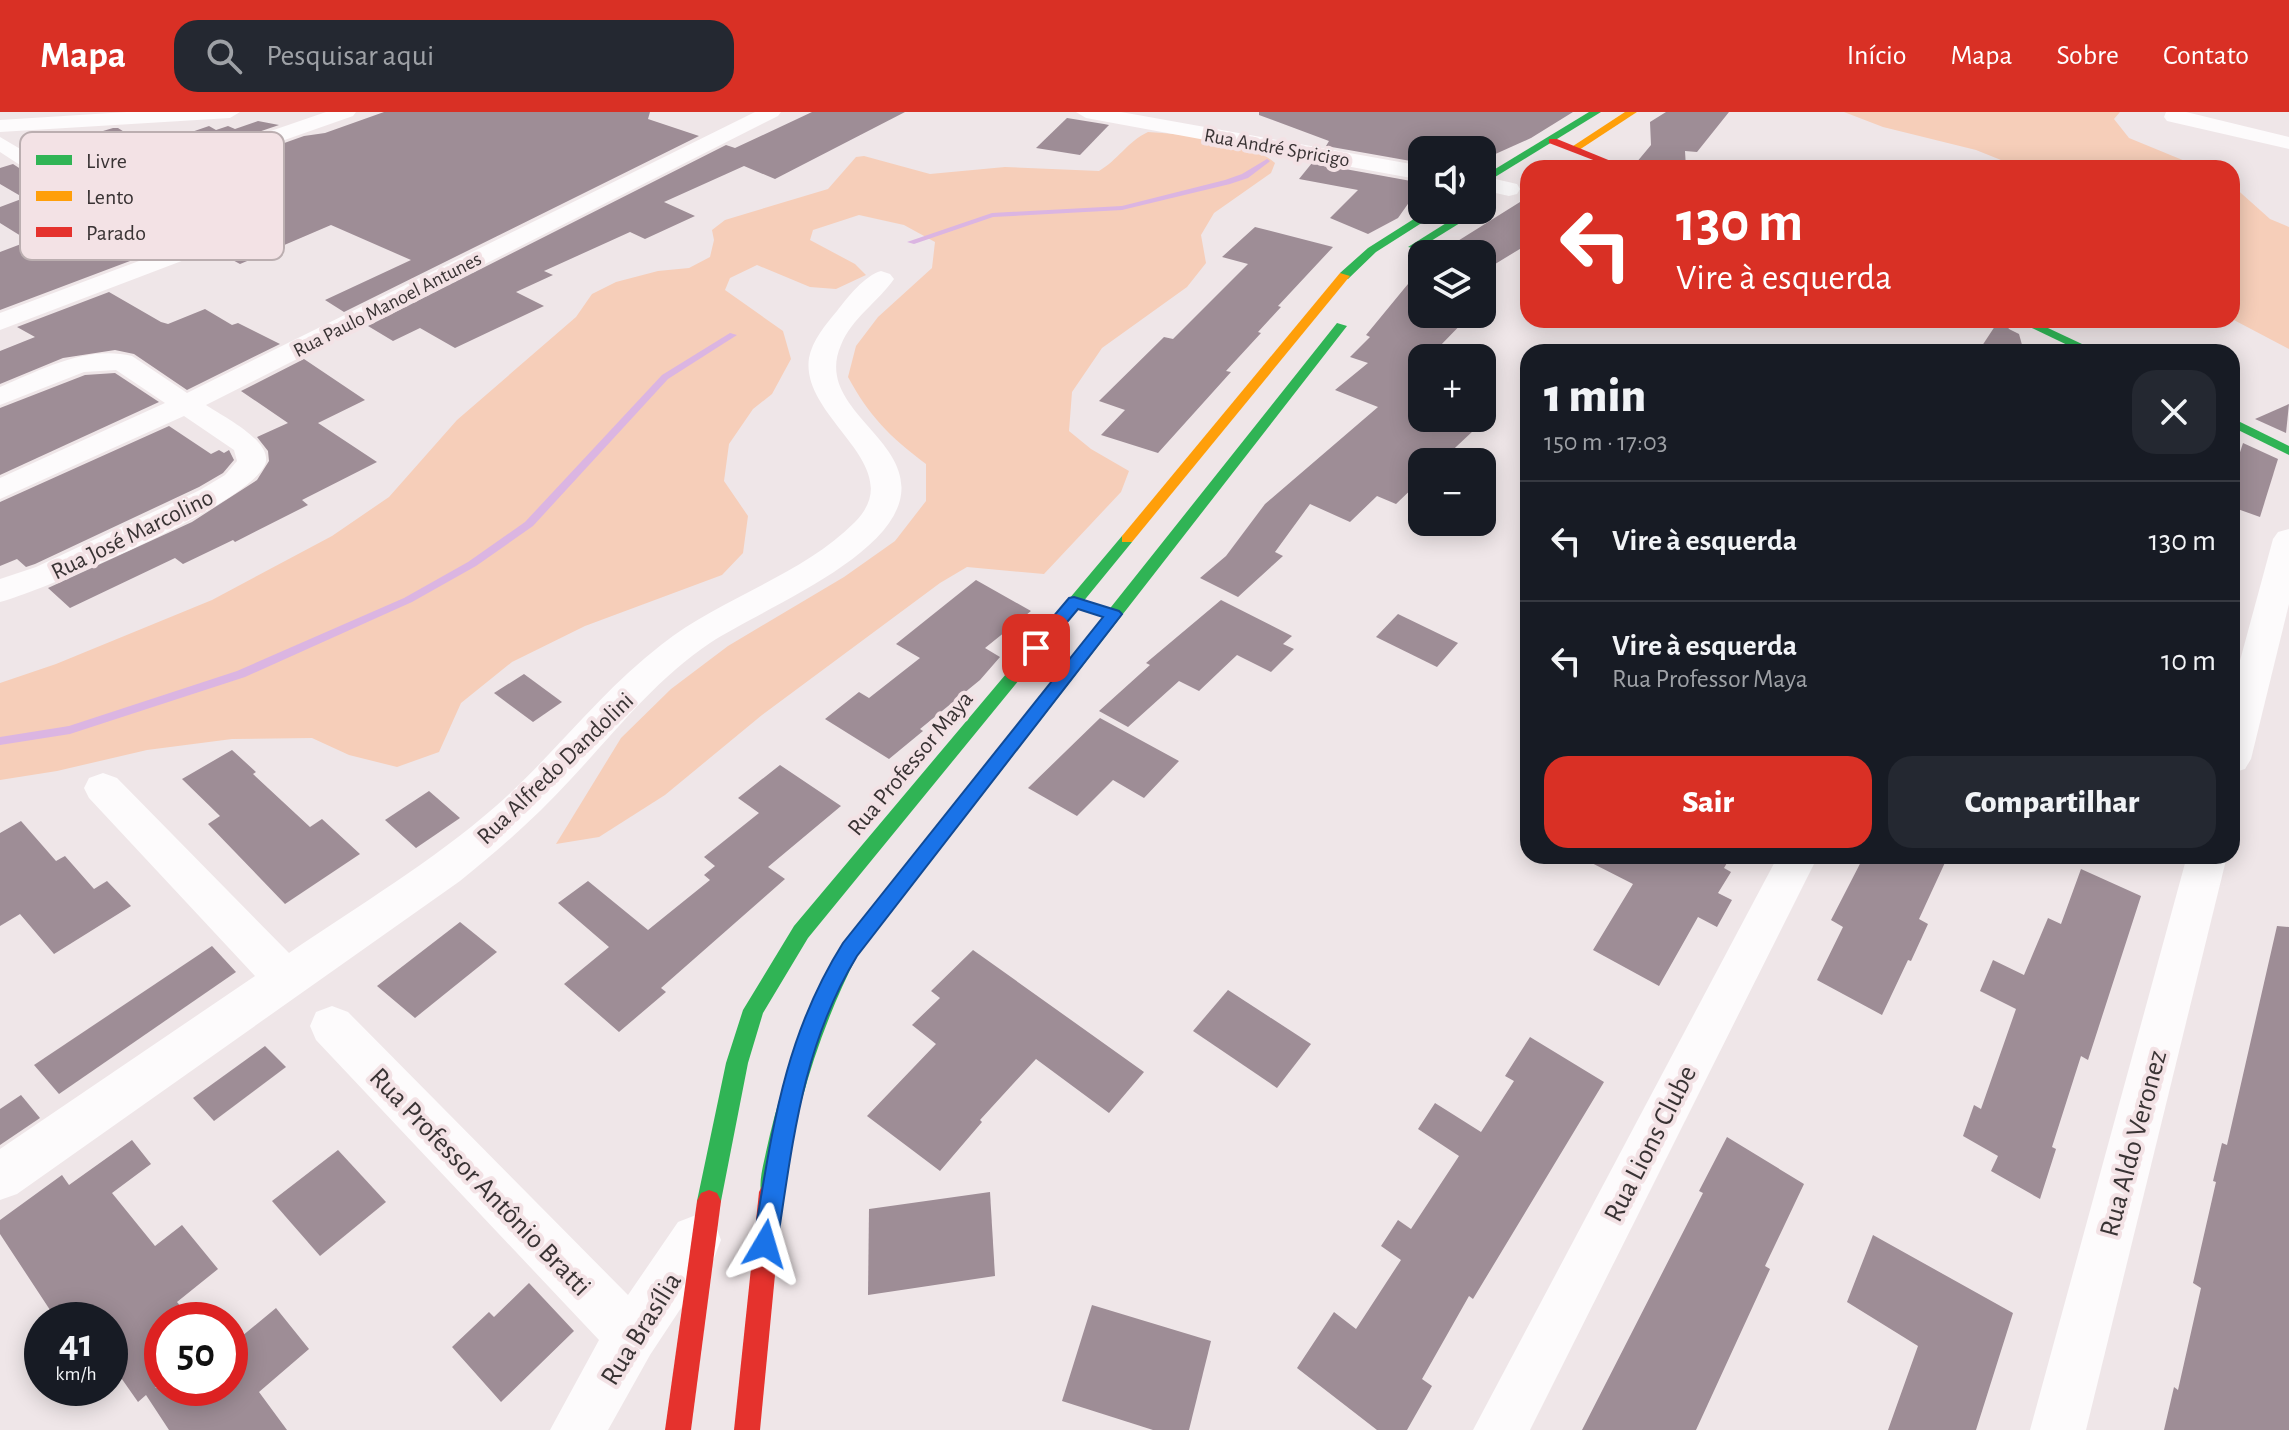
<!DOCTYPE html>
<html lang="pt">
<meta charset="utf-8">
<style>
:root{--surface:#171b24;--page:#242831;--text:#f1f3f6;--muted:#9ea1a6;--line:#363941;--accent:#d93025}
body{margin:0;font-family:"Alegreya Sans",sans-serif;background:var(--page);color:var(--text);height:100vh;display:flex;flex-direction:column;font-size:30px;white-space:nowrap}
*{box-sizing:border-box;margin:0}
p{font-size:26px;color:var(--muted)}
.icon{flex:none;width:44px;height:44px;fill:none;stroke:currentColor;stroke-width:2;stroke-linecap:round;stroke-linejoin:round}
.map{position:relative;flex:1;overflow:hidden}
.drawer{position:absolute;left:1520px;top:232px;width:720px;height:520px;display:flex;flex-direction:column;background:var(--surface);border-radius:24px;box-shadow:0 4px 20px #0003}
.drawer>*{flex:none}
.guide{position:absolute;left:1520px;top:48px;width:720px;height:168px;border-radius:24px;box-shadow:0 4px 20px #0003;background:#d93025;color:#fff;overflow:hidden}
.fabs{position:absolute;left:1408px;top:24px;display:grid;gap:16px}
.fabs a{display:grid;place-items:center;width:88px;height:88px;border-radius:16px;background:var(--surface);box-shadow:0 4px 20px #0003;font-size:40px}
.speed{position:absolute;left:24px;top:1190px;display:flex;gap:16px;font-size:40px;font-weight:700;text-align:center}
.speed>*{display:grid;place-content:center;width:104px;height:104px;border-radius:50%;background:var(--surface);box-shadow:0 4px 20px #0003;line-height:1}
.speed small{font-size:20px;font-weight:400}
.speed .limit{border:12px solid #d22;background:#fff;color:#111}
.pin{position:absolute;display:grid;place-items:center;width:68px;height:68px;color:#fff;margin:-34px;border-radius:16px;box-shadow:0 4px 12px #0006}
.me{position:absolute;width:88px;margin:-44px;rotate:7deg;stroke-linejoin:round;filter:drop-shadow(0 0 6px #0008)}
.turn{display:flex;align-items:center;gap:28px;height:168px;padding:0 24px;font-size:36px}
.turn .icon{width:104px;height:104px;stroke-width:2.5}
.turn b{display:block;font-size:56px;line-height:68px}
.round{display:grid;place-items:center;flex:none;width:84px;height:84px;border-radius:24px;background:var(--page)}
.summary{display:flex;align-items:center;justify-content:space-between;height:136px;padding:0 24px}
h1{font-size:48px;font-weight:800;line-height:60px}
.cta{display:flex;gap:16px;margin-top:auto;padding:16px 24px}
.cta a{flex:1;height:92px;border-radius:24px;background:var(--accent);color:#fff;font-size:32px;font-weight:800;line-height:92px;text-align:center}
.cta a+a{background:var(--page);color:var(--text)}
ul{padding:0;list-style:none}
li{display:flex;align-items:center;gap:24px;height:120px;padding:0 24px;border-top:2px solid var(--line)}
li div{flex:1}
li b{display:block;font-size:30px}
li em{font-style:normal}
header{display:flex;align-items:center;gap:48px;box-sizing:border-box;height:112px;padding:0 40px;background:var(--accent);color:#fff}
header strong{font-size:38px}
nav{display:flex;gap:44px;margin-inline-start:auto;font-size:28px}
.search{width:560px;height:72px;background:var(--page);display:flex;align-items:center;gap:20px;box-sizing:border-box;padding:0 28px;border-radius:24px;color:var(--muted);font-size:30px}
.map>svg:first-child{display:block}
</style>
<header>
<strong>Mapa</strong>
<div class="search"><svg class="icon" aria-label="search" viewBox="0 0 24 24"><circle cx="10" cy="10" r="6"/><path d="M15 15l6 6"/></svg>Pesquisar aqui</div>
<nav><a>Início</a><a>Mapa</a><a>Sobre</a><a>Contato</a></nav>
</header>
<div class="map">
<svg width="2289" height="1318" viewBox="0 0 2289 1318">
<rect width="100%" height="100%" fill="#efe6e8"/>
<!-- green -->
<g fill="#f6ceb9">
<path d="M1844,0H2120L2114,7L2129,26L2202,56H2021L1976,38L1883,15Z"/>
<path d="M1148,20C1185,23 1247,26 1275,51L1271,61L1214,101L1201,123L1206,151L1187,175L1102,236L1072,280L1069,319L1091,337L1129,359L1121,380L1044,462L967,455L940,471L762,603L665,683L599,725L556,732L621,626L671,577L728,534L844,465L895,429L926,389V352C890,325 869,304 848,265L856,234L878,205L932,156L935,130L904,113L859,103L813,118L810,128L855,152L866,163L836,177L810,175L757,153L730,166L725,178L783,219L791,247L772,282L753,297L729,332L724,369L748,404L743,441L722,463L585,514L512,550L461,591L439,640L397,655L349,643L312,626L232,627L147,638L57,659L0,668V571L56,552L212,488L332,424L389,385L457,308L576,205L592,182L616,170L658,159L689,156L710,145L714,128L712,118L725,108L828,77L856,45L864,44L930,62L1005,55L1099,59C1118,48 1127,30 1148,20Z"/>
<path d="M2232,73L2270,107L2289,115V237L2232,207Z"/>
</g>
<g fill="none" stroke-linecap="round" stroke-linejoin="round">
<!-- stream -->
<g fill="#dbb5e2" fill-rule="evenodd">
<path d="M1267,47L1270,49L1269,50L1248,66L1230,72L1122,98L993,105L914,132L907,130L992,101L1122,94L1225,68L1242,62Z"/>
<path d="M730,221L737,223L668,267L533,414L476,454L412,490L245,565L70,622L0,633V625L69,614L237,559L404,486L468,450L525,410L662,263Z"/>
</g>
</g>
<!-- building -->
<g fill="#9e8d96">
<path d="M384,0H650L648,7L699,24L344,200L325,188L411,148L331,113L240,152L216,139L260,122L265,115L259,107L249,105L190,127L120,89L304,24L325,21Z"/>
<path d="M812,0H905L775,67L744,54L664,90L695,104L645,127L630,120L544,159L553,163L516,180L544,194L455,236L420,216L393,229L368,214L726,33L735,36Z"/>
<path d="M1259,0H1573L1531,26L1482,48V38H1422V51L1326,34L1329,29L1259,3Z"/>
<path d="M1666,0H1729L1697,40L1685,39L1686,56H1639L1636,51L1651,33L1650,10Z"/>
<path d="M1067,6L1104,12L1109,13L1080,43L1036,36Z"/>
<path d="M258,9L279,13L96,76L38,44L58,38L53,34L113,16H118L148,35L209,14L216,18L228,14L235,17Z"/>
<path d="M1312,51L1422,71V72L1398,106L1368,122L1330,106L1358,78L1299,67Z"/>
<path d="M13,52L57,81L47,97L130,149L0,198V140L29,129L0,111V95L24,86L0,72V56Z"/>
<path d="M1528,85V132L1482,160V142H1437Z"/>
<path d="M1255,115L1333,135L1278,194L1281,195L1258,220L1261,221L1226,259L1231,260L1158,341L1101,323L1125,298L1099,289L1164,225L1173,227L1248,152L1222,145Z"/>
<path d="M1422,155V202H1471L1438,236L1464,246H1422V306H1482V299L1491,302L1440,350H1422V367L1396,392L1377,384L1350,410L1310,392L1275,440L1283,444L1238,485L1200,466L1226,444L1265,392L1378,295L1335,278L1368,251L1350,245L1370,225L1366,223Z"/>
<path d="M109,180L161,210L168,212L205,197L232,213L238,211L280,232L187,278L134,242L115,238L63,246L0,272V239L35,225L17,215Z"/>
<path d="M1999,208H2003L2009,217L2019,222L2024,240H1978Z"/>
<path d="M304,247L365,288L318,311L377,350L302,388L308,393L235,430L233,428L183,452L175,446L70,496L48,476L192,410L257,368L269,349L268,339L257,325L288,311L241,279Z"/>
<path d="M115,261L159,290L0,363V296L85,263Z"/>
<path d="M2289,292L2286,321L2255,307Z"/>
<path d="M169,314L211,342L219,338L224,341L229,338L234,348L223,361L199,375L35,452L26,455L17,447L0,454V390Z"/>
<path d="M2243,331L2278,347L2260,405L2232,395V365Z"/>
<path d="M976,468L1031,499L985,536L1000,545L980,568L920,617L923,619L889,647L825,607L859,580L869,586L920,546L896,532Z"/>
<path d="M1221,488L1292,524L1283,532L1294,537L1271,560L1237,543L1199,579L1179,569L1128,615L1099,599L1150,553L1146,551Z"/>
<path d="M1398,502L1458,531L1437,555L1376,525Z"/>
<path d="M524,562L562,590L533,610L494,581Z"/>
<path d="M1100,606L1179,649L1144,686L1113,668L1077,704L1028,676Z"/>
<path d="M232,638L256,660L253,662L310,715L322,707L360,742L285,792L208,712L220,704L182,667Z"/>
<path d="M780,653L841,694L768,755L785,767L661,876L666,880L619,920L564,872L609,835L558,791L588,769L648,818L710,768L704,763L715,754L704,745L759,701L738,686Z"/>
<path d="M429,679L460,706L416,736L385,708Z"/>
<path d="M21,709L56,749L65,744L94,777L107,769L131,794L54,842L20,802L0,814V721Z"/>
<path d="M1578,744H1731L1724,756L1731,760L1718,781L1732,788L1717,815L1698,805L1659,874L1593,838L1633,772Z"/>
<path d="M1864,744H1948L1919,807L1928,812L1911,849L1908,848L1882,903L1817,868L1843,815L1831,808Z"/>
<path d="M2081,757L2141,784L2088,948L2081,944L2052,1035L2056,1037L2040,1087L1991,1059L1998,1044L1963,1024L1974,993L1981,997L2016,897L1980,879L1993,848L2024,863L2048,806L2061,812Z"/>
<path d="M460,810L497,840L415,906L377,874Z"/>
<path d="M2277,814L2289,815V1318H2164L2174,1275L2178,1278L2201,1176L2193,1171L2216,1070L2213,1069L2222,1031L2227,1033Z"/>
<path d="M212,834L236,860L59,982L34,953Z"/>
<path d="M973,838L1144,960L1109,1001L1036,947L980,1008L982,1010L940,1059L867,1004L936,932L912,913L940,886L931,879Z"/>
<path d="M1228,878L1311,932L1277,976L1193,919Z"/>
<path d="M1530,925L1604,970L1473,1187L1469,1184L1422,1267L1432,1274L1407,1318H1377L1297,1256L1334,1200L1356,1217L1401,1148L1381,1134L1398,1108L1411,1117L1459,1044L1418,1017L1435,991L1481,1020L1514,969L1505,964Z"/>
<path d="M265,934L286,955L214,1009L193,986Z"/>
<path d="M21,983L40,1006L0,1033V997Z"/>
<path d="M1727,1025L1804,1072L1765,1154L1770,1157L1696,1318H1582L1703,1081L1699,1079Z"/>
<path d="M132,1028L151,1052L112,1081L155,1134L182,1113L218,1157L177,1190L192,1208H162V1270L155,1276H230V1234L276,1196L309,1237L259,1280L287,1318H169L146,1283L138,1290L110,1250V1208H80L68,1192L54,1204L0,1122V1108L62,1063L69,1073Z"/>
<path d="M338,1038L386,1090L320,1144L272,1089Z"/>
<path d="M990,1080L995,1164L868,1183L869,1097Z"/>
<path d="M1873,1123L2013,1201L1976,1318H1888L1918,1234L1847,1190Z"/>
<path d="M529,1171L574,1219L501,1290L452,1235L489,1200L494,1205Z"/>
<path d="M1092,1193L1211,1229L1189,1318H1153L1062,1289Z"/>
</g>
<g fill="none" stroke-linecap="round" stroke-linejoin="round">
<!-- street -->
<g fill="#fdfbfc" fill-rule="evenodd">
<path d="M127,0H240L230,6L0,20V8Z"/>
<path d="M326,0H356L353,4L114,88L175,135L250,108L258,110L262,115L258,120L0,218V201L155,143L89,91L69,85L0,40V25L85,75L96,79Z"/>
<path d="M755,0H781L778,4L206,293C222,304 269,327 266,349C261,388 42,479 0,490V467L36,455L200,378L225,363L237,349L234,338L184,304L0,387V366L165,291L116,258L84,260L0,293V275C41,258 86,233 132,244L187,281Z"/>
<path d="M1076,0H1121L1422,54V68L1086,6Z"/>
<path d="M2166,0H2186L2289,25V37L2167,9L2164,5Z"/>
<path d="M1482,64L1517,72L1520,77L1517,82L1509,84L1482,78Z"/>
<path d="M881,159L890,162L894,167C878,190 852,206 841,233C813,297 915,326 900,388C885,449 760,498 710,531C656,567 615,620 571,667C537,704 500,737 460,769L17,1082L0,1088V1037L255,864L89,686L84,676L89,666L103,661L117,666L289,841C359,793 432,750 496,694C554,643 600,580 661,533C721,485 800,465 855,410C911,353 800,307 809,246C812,229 826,212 837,199C848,185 864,164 881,159Z"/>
<path d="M2289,417V492L2251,647L2245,657L2232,661V578L2273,427L2278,420Z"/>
<path d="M1778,744H1818L1530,1318H1473Z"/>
<path d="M2187,744H2227L2086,1318H2030Z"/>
<path d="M332,894L348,900L628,1183L678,1110L696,1103L714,1110L721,1128L714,1146L650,1243L608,1318H550L599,1228L316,928L310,914L316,900Z"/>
</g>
<!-- fast -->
<g fill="#30b455" fill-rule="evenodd">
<path d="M1589,0H1601L1482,73V65Z"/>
<path d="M1428,98H1442L1376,140L1348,167H1340V161L1368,136Z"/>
<path d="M1467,98H1481L1418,137L1408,135Z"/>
<path d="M2015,208H2031L2099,240H2082Z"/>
<path d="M1337,211L1347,214L857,844C819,919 795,997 783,1080L779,1088L771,1091L763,1088C757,1074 763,1055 766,1040C782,966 808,899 843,832Z"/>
<path d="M2232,306L2289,334V343L2232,315Z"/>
<path d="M1127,422L1132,424V430L808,826L763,901L748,951L721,1089L717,1097L709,1100L701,1097L697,1089L726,951L743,898L794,814L1122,424Z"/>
</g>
<!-- slow -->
<g fill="#ff9f0a" fill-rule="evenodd">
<path d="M1625,0H1637L1579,38L1570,36Z"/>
<path d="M1340,161L1350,164L1132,430H1122V424Z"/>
</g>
<!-- jam -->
<g fill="#e5322d" fill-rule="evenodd">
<path d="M1549,27H1557L1628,56H1614L1549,31Z"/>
<path d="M771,1069L779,1072L783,1080L760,1318H734L759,1080L763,1072Z"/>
<path d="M709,1078L717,1081L721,1089L691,1318H665L697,1089L701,1081Z"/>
</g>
</g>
<!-- route -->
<path fill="#1a73e8" stroke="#114b97" stroke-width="2" d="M1074,485L1119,499L1122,502L857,844C802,934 793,1030 777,1132L774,1141L765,1144L757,1141L753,1132C772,1023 782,928 843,831L1103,505L1078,497L1042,540H1030L1028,536L1030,532L1069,486Z"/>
<g text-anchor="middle" stroke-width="8" stroke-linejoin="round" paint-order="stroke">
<!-- far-street labels -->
<g font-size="20" fill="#393334" stroke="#f3e2e5">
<text transform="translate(1277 35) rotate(10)" y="7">Rua André Spricigo</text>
<text transform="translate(387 192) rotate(-27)" y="7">Rua Paulo Manoel Antunes</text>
</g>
<!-- street labels -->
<g font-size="24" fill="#393334" stroke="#f3e2e5">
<text transform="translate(132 422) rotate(-26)" y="8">Rua José Marcolino</text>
<text transform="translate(910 651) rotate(-50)" y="8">Rua Professor Maya</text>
<text transform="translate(555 656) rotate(-44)" y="8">Rua Alfredo Dandolini</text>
</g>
<!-- near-street labels -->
<g font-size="28" fill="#393334" stroke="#f3e2e5">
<text transform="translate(1649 1031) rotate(-63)" y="10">Rua Lions Clube</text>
<text transform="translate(2132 1031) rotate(-75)" y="10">Rua Aldo Veronez</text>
<text transform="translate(481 1069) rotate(46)" y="10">Rua Professor Antônio Bratti</text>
<text transform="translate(640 1216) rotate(-58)" y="10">Rua Brasília</text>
</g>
</g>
<!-- legend -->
<rect x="20" y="20" width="264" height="128" rx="12" fill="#f3e2e5" stroke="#bbaeb0" stroke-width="2"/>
<rect x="36" y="43" width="36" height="10" fill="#30b455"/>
<rect x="36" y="79" width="36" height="10" fill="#ff9f0a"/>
<rect x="36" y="115" width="36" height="10" fill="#e5322d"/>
<g font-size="22" fill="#393334">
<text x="86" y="56">Livre</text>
<text x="86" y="92">Lento</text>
<text x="86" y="128">Parado</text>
</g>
</svg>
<div class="fabs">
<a><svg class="icon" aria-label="sound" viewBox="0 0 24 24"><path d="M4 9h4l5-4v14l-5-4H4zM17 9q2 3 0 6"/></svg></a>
<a><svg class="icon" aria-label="layers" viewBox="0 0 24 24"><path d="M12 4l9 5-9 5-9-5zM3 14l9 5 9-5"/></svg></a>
<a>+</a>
<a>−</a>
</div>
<div class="speed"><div>41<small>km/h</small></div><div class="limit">50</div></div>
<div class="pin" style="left:1036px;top:536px;background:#d93025"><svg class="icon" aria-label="arrive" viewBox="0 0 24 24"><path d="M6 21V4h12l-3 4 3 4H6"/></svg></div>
<svg class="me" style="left:765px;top:1132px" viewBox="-20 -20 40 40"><path d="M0-17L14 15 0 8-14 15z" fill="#1a73e8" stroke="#fff" stroke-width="4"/></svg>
<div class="guide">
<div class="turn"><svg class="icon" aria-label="left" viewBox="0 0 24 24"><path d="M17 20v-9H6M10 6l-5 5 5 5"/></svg><div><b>130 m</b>Vire à esquerda</div></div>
</div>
<section class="drawer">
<div class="summary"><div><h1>1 min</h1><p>150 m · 17:03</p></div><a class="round"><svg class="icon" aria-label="close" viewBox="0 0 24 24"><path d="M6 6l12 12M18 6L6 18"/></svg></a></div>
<ul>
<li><svg class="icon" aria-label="left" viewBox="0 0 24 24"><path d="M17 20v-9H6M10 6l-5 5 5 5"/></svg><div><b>Vire à esquerda</b></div><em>130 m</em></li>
<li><svg class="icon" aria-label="left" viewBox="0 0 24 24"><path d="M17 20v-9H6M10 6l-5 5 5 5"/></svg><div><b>Vire à esquerda</b><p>Rua Professor Maya</p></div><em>10 m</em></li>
</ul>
<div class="cta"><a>Sair</a><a>Compartilhar</a></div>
</section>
</div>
